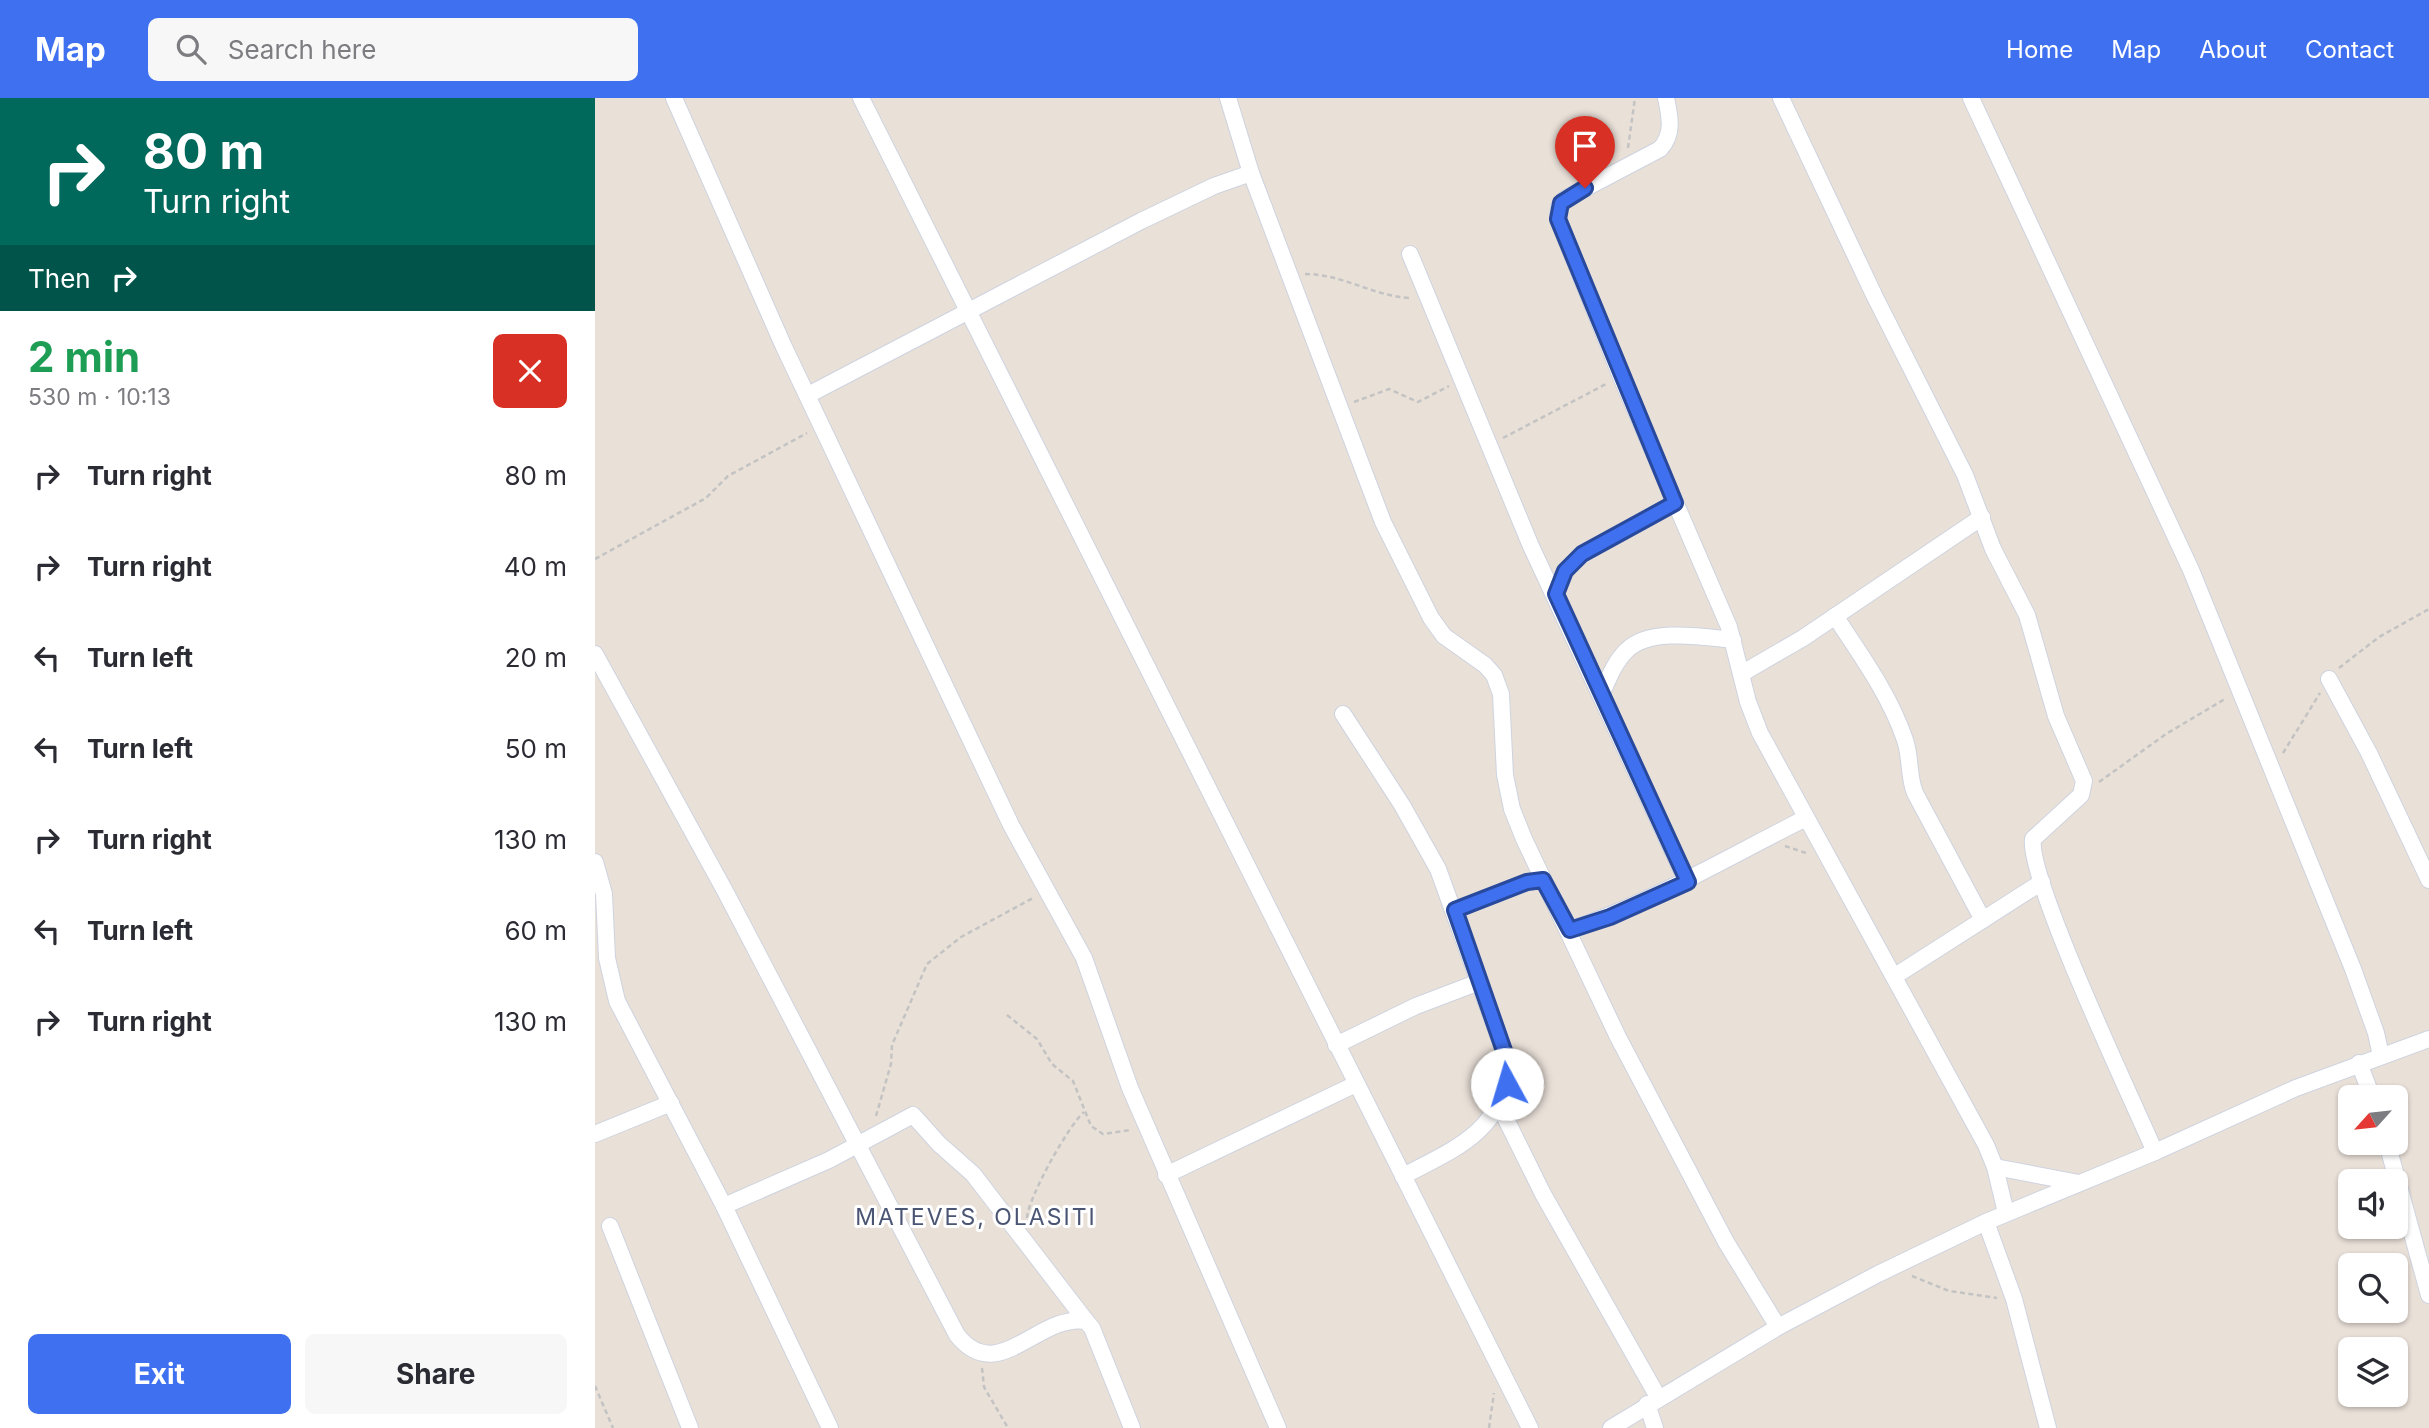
<!DOCTYPE html>
<meta charset="utf-8">
<style>
:root{--surface:#fff;--page:#f7f7f7;--text:#2b2b33;--muted:#7c7c81;--accent:#3e70f0}
body{margin:0;font-family:Inter,sans-serif;background:var(--page);color:var(--text);height:100vh;display:flex;flex-direction:column;font-size:26px;white-space:nowrap}
*{box-sizing:border-box;margin:0}
p{font-size:23px;color:var(--muted)}
.icon{flex:none;width:38px;height:38px;fill:none;stroke:currentColor;stroke-width:2;stroke-linecap:round;stroke-linejoin:round}
.map{position:relative;flex:1;overflow:hidden}
.side{display:flex;flex-direction:column;background:var(--surface);width:595px}
.side>*{flex:none}
.banner{background:#00695c;color:#fff;overflow:hidden}
.needle{width:46px;rotate:243deg}
.tools{position:absolute;left:1743px;top:987px;display:grid;gap:14px}
.tools a{display:grid;place-items:center;width:70px;height:70px;border-radius:10px;background:var(--surface);box-shadow:0 2px 5px #0004;font-size:35px}
.pin{position:absolute;display:grid;place-items:center;width:60px;height:60px;color:#fff;margin:-72px -30px;border-radius:50% 50% 50% 0;rotate:-45deg;box-shadow:0 0 7px #0007}
.pin .icon{rotate:45deg}
.me{position:absolute;width:77px;margin:-38px;rotate:354deg;stroke-linejoin:round;filter:drop-shadow(0 0 5px #0008)}
.turn{display:flex;align-items:center;gap:24px;height:147px;padding:0 28px;font-size:32px}
.turn .icon{width:91px;height:91px;stroke-width:2.5}
.turn b{display:block;font-size:49px;line-height:60px}
.then{display:flex;align-items:center;height:66px;padding:0 28px;background:#0003;gap:14px;font-size:26px}
.round{display:grid;place-items:center;flex:none;width:74px;height:74px;border-radius:10px;background:var(--page)}
.overview{display:flex;align-items:center;justify-content:space-between;height:119px;padding:0 28px}
h1{font-size:42px;font-weight:700;line-height:52px;color:#1e9e55}
.primary-button{display:flex;gap:14px;margin-top:auto;padding:14px 28px}
.primary-button a{flex:1;height:80px;border-radius:10px;background:var(--accent);color:#fff;font-size:28px;font-weight:700;line-height:80px;text-align:center}
.primary-button a+a{background:var(--page);color:var(--text)}
ul{padding:0;list-style:none}
li{display:flex;align-items:center;gap:21px;height:91px;padding:0 28px}
li div{flex:1}
li b{display:block;font-size:26px}
li em{font-style:normal}
header{display:flex;align-items:center;gap:42px;box-sizing:border-box;height:98px;padding:0 35px;background:var(--accent);color:#fff}
header strong{font-size:33px}
nav{display:flex;gap:38px;margin-inline-start:auto;font-size:24px}
.search{width:490px;height:63px;background:var(--page);display:flex;align-items:center;gap:18px;box-sizing:border-box;padding:0 24px;border-radius:10px;color:var(--muted);font-size:26px}
main{display:flex;flex:1;min-height:0}
.map>svg:first-child{display:block}
</style>
<header>
<strong>Map</strong>
<div class="search"><svg class="icon" aria-label="search" viewBox="0 0 24 24"><circle cx="10" cy="10" r="6"/><path d="M15 15l6 6"/></svg>Search here</div>
<nav><a>Home</a><a>Map</a><a>About</a><a>Contact</a></nav>
</header>
<main>
<section class="side">
<div class="banner">
<div class="turn"><svg class="icon" aria-label="right" viewBox="0 0 24 24"><path d="M7 20v-9h11M14 6l5 5-5 5"/></svg><div><b>80 m</b>Turn right</div></div>
<div class="then">Then<svg class="icon" aria-label="right" viewBox="0 0 24 24"><path d="M7 20v-9h11M14 6l5 5-5 5"/></svg></div>
</div>
<div class="overview"><div><h1>2 min</h1><p>530 m · 10:13</p></div><a class="round" style="background:#d93025;color:#fff"><svg class="icon" aria-label="close" viewBox="0 0 24 24"><path d="M6 6l12 12M18 6L6 18"/></svg></a></div>
<ul>
<li><svg class="icon" aria-label="right" viewBox="0 0 24 24"><path d="M7 20v-9h11M14 6l5 5-5 5"/></svg><div><b>Turn right</b></div><em>80 m</em></li>
<li><svg class="icon" aria-label="right" viewBox="0 0 24 24"><path d="M7 20v-9h11M14 6l5 5-5 5"/></svg><div><b>Turn right</b></div><em>40 m</em></li>
<li><svg class="icon" aria-label="left" viewBox="0 0 24 24"><path d="M17 20v-9H6M10 6l-5 5 5 5"/></svg><div><b>Turn left</b></div><em>20 m</em></li>
<li><svg class="icon" aria-label="left" viewBox="0 0 24 24"><path d="M17 20v-9H6M10 6l-5 5 5 5"/></svg><div><b>Turn left</b></div><em>50 m</em></li>
<li><svg class="icon" aria-label="right" viewBox="0 0 24 24"><path d="M7 20v-9h11M14 6l5 5-5 5"/></svg><div><b>Turn right</b></div><em>130 m</em></li>
<li><svg class="icon" aria-label="left" viewBox="0 0 24 24"><path d="M17 20v-9H6M10 6l-5 5 5 5"/></svg><div><b>Turn left</b></div><em>60 m</em></li>
<li><svg class="icon" aria-label="right" viewBox="0 0 24 24"><path d="M7 20v-9h11M14 6l5 5-5 5"/></svg><div><b>Turn right</b></div><em>130 m</em></li>
</ul>
<div class="primary-button"><a>Exit</a><a>Share</a></div>
</section>
<div class="map">
<svg width="1834" height="1330" viewBox="0 0 1834 1330">
<rect width="100%" height="100%" fill="#e9e0d8"/>
<g fill="none" stroke-linecap="round" stroke-linejoin="round">
<defs>
<g id="minor">
<path d="M79,0L189,249L416,727L489,860L535,990L683,1330"/>
<path d="M266,0L935,1330"/>
<path d="M633,0L656,75L788,424L836,520L849,538L890,567L899,577L906,596L910,677L917,711L929,741L1023,939L1131,1144L1183,1229"/>
<path d="M1071,0C1075,19 1079,36 1065,51L970,101L964,109L963,121L1026,279L1134,529L1153,604L1165,635L1391,1047L1400,1069L1411,1115"/>
<path d="M1186,0L1279,197L1370,377L1398,451L1432,517L1461,618L1489,683L1486,697L1438,741C1432,780 1538,1003 1560,1054"/>
<path d="M1376,0L1596,472L1758,871L1781,935L1786,958"/>
<path d="M815,156L935,446L1092,784"/>
<path d="M213,297L546,123L619,88L656,75"/>
<path d="M960,496L970,473L987,456L1080,405"/>
<path d="M1240,518C1265,556 1295,597 1310,642C1316,659 1313,678 1320,695L1388,822"/>
<path d="M0,556L130,793L362,1237C403,1289 443,1215 491,1223L497,1230L537,1330"/>
<path d="M1146,576L1208,540L1387,419"/>
<path d="M1734,581L1774,655L1834,782"/>
<path d="M1006,597C1013,582 1019,565 1031,553C1054,529 1108,539 1138,542"/>
<path d="M748,616L807,707L843,771L914,967C908,1033 860,1051 808,1078"/>
<path d="M0,764L9,796L12,860L22,903L129,1108L235,1330"/>
<path d="M860,812L932,784L948,782"/>
<path d="M975,832C1060,803 1131,760 1211,720"/>
<path d="M1300,878L1447,784"/>
<path d="M741,947L821,908L884,884"/>
<path d="M1764,965L1777,999"/>
<path d="M904,1007L948,1096L1063,1299"/>
<path d="M0,1036L76,1005"/>
<path d="M1792,1045L1834,1197"/>
<path d="M1400,1069L1484,1085"/>
<path d="M571,1077L761,986"/>
<path d="M129,1108L234,1062L318,1017L344,1046L378,1076L491,1223"/>
<path d="M1391,1124L1419,1201L1453,1330"/>
<path d="M15,1128L95,1330"/>
<path d="M1052,1306L1060,1330"/>
<path d="M1016,1330L1183,1229L1283,1176L1391,1124L1560,1054L1701,990L1834,941"/>
</g>
</defs>
<!-- minor casing -->
<use href="#minor" stroke="#ced3df" stroke-width="18"/>
<!-- path -->
<g stroke="#c3c3c3" stroke-width="2.5" stroke-dasharray="5 3.5" stroke-linecap="butt">
<path d="M1033,50L1040,0"/>
<path d="M710,176C748,176 777,198 815,200"/>
<path d="M759,304L794,291L823,304L854,288"/>
<path d="M908,340L1013,285"/>
<path d="M0,461L111,400L133,378L212,335"/>
<path d="M1744,570L1784,539L1834,511"/>
<path d="M1688,655L1725,595"/>
<path d="M1504,684L1571,636L1630,601"/>
<path d="M1190,748L1214,756"/>
<path d="M412,917L442,941L457,966L478,983L496,1028L508,1036L535,1032"/>
<path d="M281,1018L296,966L297,947L332,866L366,839L438,800"/>
<path d="M432,1120C433,1100 473,1028 489,1014"/>
<path d="M1317,1178L1354,1193L1402,1200"/>
<path d="M387,1270L389,1289L413,1330"/>
<path d="M0,1288L18,1330"/>
<path d="M894,1330L899,1295"/>
</g>
<!-- minor -->
<use href="#minor" stroke="#fff" stroke-width="16"/>
</g>
<g fill="none" stroke-linecap="round" stroke-linejoin="round">
<defs>
<path id="route" d="M912,986L914,967L860,812L932,784L948,782L975,832L1015,819L1093,784L961,496L970,473L987,456L1080,405L963,121L966,105L990,90"/>
</defs>
<!-- route casing -->
<use href="#route" stroke="#28499c" stroke-width="18"/>
<!-- route -->
<use href="#route" stroke="#3e70f0" stroke-width="12"/>
</g>
<g text-anchor="middle" stroke-width="6" stroke-linejoin="round" paint-order="stroke">
<!-- neighbourhood labels -->
<g font-size="23" letter-spacing="2" fill="#4a5574" stroke="#fff">
<text x="381" y="1127">MATEVES, OLASITI</text>
</g>
</g>
</svg>
<div class="tools">
<a><svg class="needle" viewBox="-14 -14 28 28"><path d="M0-13l5 13h-10z" fill="#e53935"/><path d="M0 13l5-13h-10z" fill="#7c7c81"/></svg></a>
<a><svg class="icon" aria-label="sound" viewBox="0 0 24 24"><path d="M4 9h4l5-4v14l-5-4H4zM17 9q2 3 0 6"/></svg></a>
<a><svg class="icon" aria-label="search" viewBox="0 0 24 24"><circle cx="10" cy="10" r="6"/><path d="M15 15l6 6"/></svg></a>
<a><svg class="icon" aria-label="layers" viewBox="0 0 24 24"><path d="M12 4l9 5-9 5-9-5zM3 14l9 5 9-5"/></svg></a>
</div>
<div class="pin" style="left:990px;top:90px;background:#d93025"><svg class="icon" aria-label="arrive" viewBox="0 0 24 24"><path d="M6 21V4h12l-3 4 3 4H6"/></svg></div>
<svg class="me" style="left:912px;top:986px" viewBox="-20 -20 40 40"><circle r="19" fill="#fff"/><path d="M0-13L10 11 0 6-10 11z" fill="#3e70f0"/></svg>
</div>
</main>
